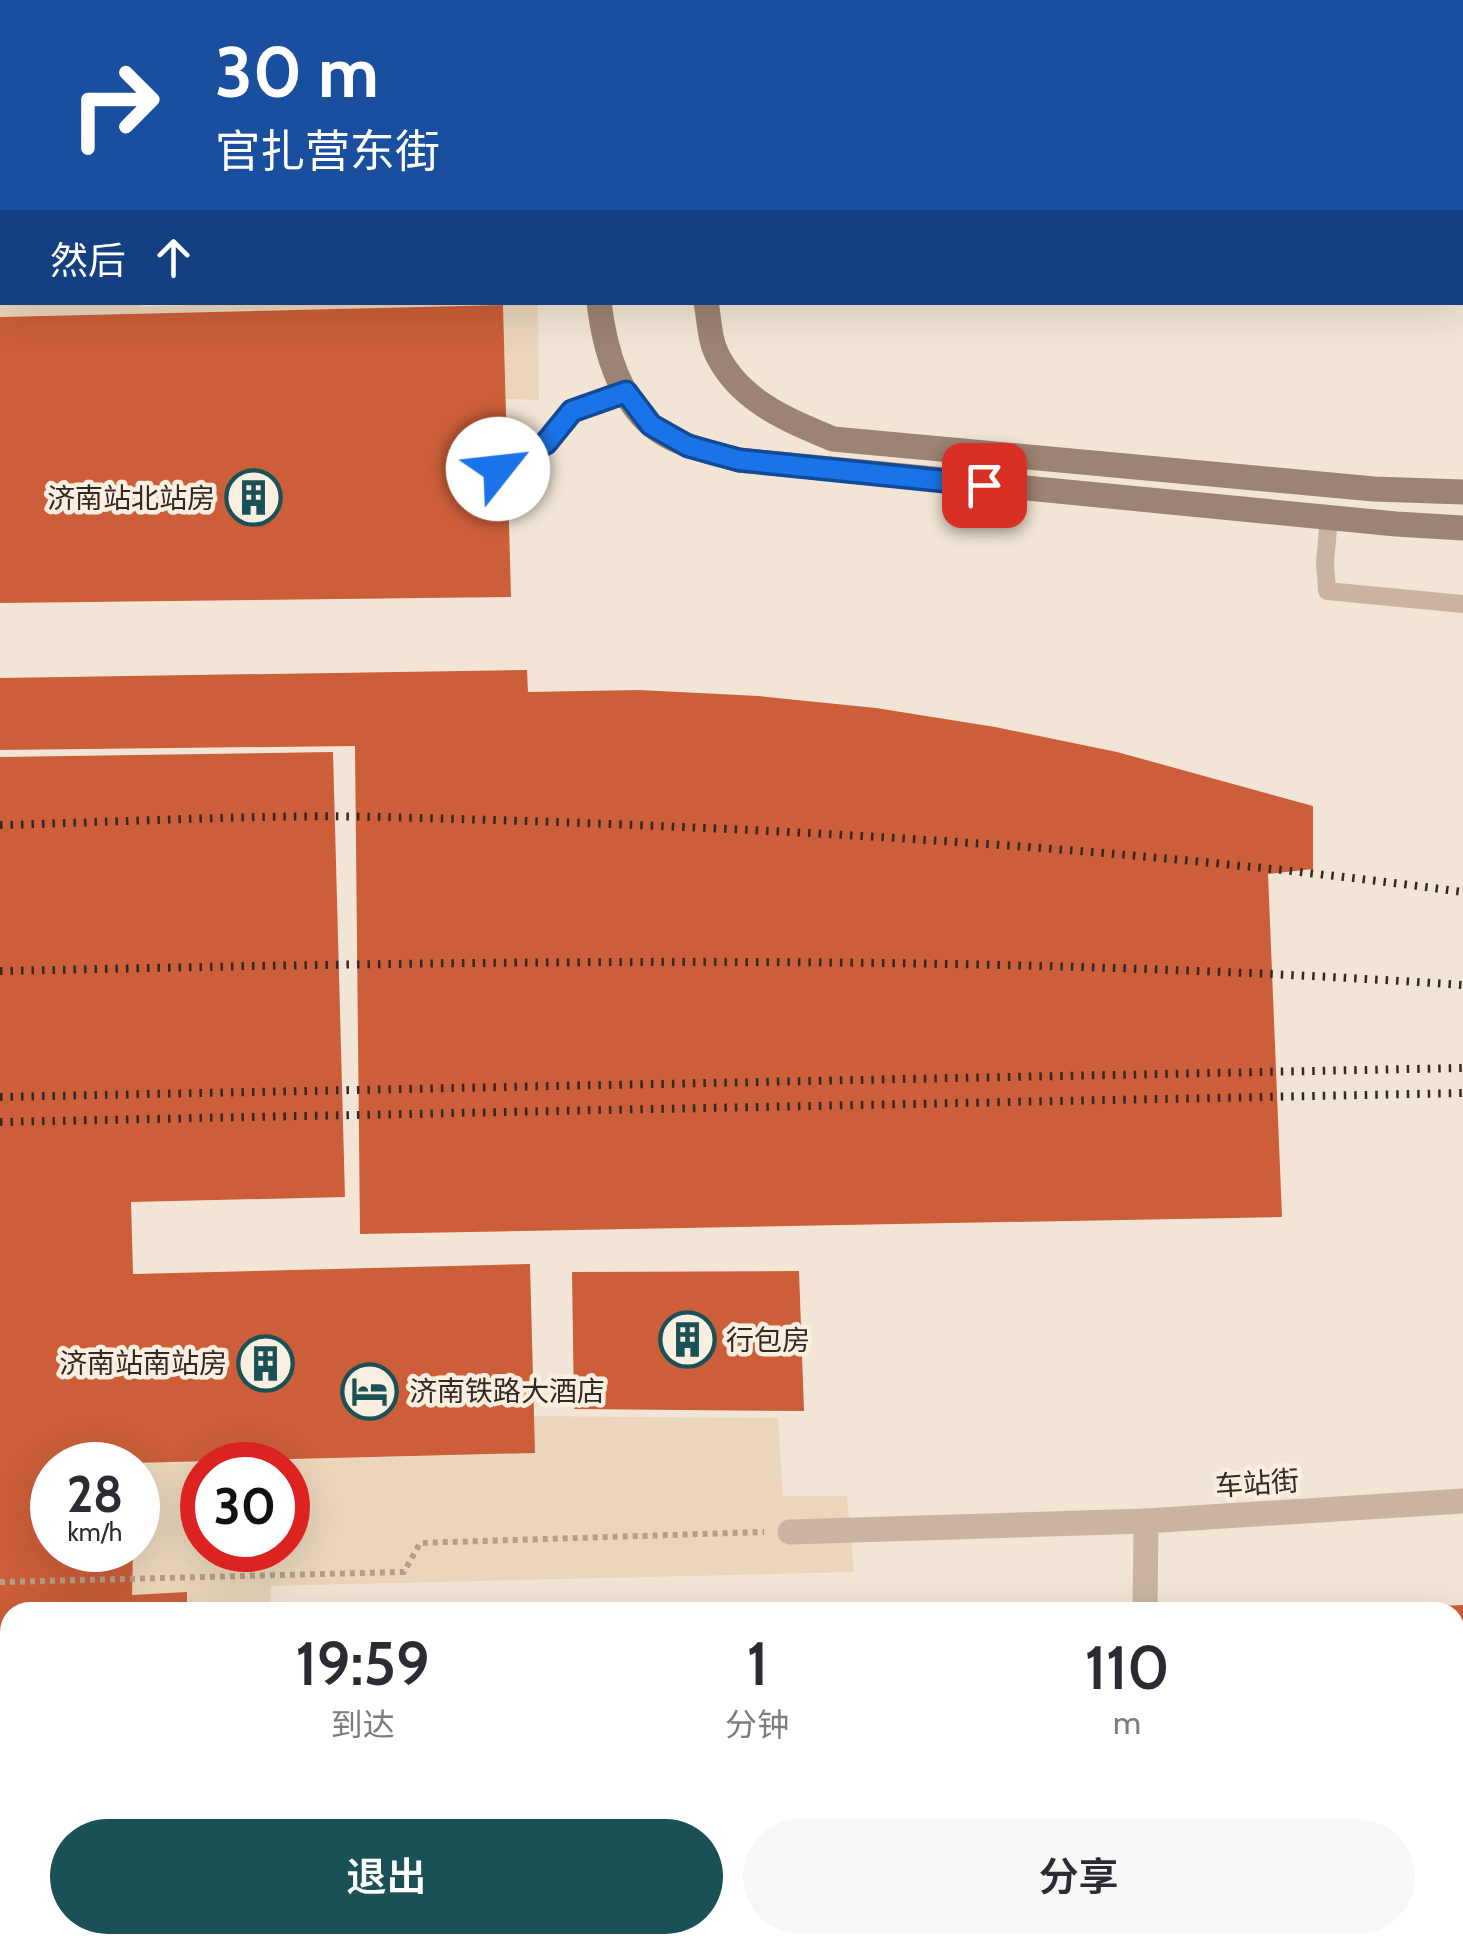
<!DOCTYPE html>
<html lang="zh">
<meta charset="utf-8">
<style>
:root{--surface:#fff;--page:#f7f7f7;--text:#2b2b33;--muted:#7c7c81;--accent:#195156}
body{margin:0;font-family:Cabin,"Noto Sans SC",sans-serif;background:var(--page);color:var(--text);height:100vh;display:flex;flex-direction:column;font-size:38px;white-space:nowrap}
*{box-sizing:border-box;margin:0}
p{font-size:32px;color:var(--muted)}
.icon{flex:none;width:55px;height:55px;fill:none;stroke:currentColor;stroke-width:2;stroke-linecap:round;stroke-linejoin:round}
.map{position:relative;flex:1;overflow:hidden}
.details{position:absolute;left:0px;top:1602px;width:1465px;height:352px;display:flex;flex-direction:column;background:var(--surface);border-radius:30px 30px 0 0;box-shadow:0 10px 40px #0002}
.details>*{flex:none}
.top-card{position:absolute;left:0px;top:0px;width:1465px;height:305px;box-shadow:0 10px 40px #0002;background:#1a4fa0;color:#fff;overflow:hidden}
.speed{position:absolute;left:30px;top:1442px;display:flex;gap:20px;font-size:50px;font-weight:700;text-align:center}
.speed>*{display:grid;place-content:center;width:130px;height:130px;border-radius:50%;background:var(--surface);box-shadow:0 10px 40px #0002;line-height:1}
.speed small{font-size:25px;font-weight:400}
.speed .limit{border:15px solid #d22;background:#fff;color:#111}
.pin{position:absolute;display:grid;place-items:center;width:85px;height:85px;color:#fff;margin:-42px;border-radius:20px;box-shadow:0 5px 15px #0006}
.me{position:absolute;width:110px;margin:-55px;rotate:61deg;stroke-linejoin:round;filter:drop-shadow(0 0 8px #0008)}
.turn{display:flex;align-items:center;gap:35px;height:210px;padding:0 50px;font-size:45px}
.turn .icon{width:130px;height:130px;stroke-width:2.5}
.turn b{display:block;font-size:70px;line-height:85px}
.then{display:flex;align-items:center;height:95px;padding:0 50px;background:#0003;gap:20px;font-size:38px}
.eta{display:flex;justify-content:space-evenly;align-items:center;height:170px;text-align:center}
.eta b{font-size:60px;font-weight:600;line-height:70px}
.button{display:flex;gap:20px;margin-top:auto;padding:20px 50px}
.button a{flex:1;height:115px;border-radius:60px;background:var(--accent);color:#fff;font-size:40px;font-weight:600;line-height:115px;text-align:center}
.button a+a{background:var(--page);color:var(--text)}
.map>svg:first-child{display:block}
</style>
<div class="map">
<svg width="1463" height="1954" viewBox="0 0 1463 1954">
<rect width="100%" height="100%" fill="#f2e5d5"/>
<!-- plaza -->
<g fill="#ebd6bb" fill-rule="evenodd">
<path d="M0,0H85L2,2V302H141V307L266,302L538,303L539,400L506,399L503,305L0,317Z"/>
<path d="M529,1416L778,1418L783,1496H847L854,1572L271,1586L270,1612H10V1840H0V1469L52,1467V1550H138V1465H92L534,1453ZM202,1465H288V1550H202Z"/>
</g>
<!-- building -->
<g fill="#cc5e39">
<path d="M503,305L511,597L0,603V317Z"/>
<path d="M527,670L528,692L639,690L758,696L876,708L995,727L1117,752L1313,806V869L1268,874L1282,1217L360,1234L355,746L0,750V678Z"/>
<path d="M333,752L345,1197L131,1202L133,1274L530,1264L535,1453L52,1465V1550H133L132,1595L187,1592V1612H10V1747H0V757Z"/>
<path d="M799,1271L804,1411L574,1409L572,1272Z"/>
<path d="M1463,1605V1713L1455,1714V1612H1371V1609Z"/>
</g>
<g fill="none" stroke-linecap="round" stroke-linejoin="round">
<!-- secondary-tunnel -->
<g stroke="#ccbfb2" stroke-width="25" stroke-dasharray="25 12" stroke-linecap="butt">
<path d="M663,0V2"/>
<path d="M0,213H2"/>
</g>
<!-- path -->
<g stroke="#b59e8b" stroke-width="6" stroke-dasharray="5 5" stroke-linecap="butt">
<path d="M177,2V0"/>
<path d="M0,1582L404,1572L420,1543L764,1532"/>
<path d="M0,1644H10"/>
<path d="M0,1756H10"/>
</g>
<!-- lane -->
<g stroke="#cab4a1" stroke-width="18">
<path d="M1329,518L1325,562L1327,591L1463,604"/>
<path d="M1455,1844L1463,1843"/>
<path d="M1022,1945L1023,1954"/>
</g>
<!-- street -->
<g stroke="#cab4a1" stroke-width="25">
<path d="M497,469L546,443L572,411L626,392"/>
<path d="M790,1532L1146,1521"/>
<path d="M1145,1612L1146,1521L1463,1501"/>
<path d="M0,1819H10"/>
</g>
<!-- secondary -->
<g stroke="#9d8373" stroke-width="25">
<path d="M587,0V2"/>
<path d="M691,0V2"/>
<path d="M599,302C604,345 617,395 651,425C674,445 710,452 739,460L1396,524L1463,528"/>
<path d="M706,302C709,317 709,336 715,350C736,399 787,420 833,439L1374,489L1463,492"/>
<path d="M1158,1945V1954"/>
</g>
<!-- rail -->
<g stroke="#332924" stroke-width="8" stroke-dasharray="2.5 8" stroke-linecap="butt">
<path d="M0,825C128,822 257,814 385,817C743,826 1109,844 1463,892"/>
<path d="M0,971C488,961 976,952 1463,985"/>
<path d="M0,1097L1463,1068"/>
<path d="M0,1122L1463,1093"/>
</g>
</g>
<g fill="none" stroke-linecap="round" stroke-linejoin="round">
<defs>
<path id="route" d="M498,469L546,443L572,411L626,392L651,425L688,446L739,460L984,485"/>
</defs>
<!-- route casing -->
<use href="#route" stroke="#114b97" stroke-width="25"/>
<!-- route -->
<use href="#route" stroke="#1a73e8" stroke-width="18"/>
</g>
<!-- icons -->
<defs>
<symbol id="building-ring" viewBox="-11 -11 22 22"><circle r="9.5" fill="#f9efe1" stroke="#195156" stroke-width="1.5"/><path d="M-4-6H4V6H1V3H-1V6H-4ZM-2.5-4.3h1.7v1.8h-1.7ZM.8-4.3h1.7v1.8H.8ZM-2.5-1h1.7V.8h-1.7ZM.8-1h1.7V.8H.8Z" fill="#195156"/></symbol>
<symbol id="hotel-ring" viewBox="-11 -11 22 22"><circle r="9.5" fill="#f9efe1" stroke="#195156" stroke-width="1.5"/><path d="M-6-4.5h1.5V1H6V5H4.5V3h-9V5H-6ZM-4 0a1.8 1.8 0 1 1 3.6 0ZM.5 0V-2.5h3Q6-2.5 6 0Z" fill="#195156"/></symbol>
</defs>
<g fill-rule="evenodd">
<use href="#building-ring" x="222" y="466" width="63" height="63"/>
<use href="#building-ring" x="656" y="1308" width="63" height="63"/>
<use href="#building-ring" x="234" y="1332" width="63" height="63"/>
<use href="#hotel-ring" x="338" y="1360" width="63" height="63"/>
</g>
<g text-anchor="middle" stroke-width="9" stroke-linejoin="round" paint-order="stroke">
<!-- poi labels -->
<g font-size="28" fill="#332924" stroke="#f9efe1" text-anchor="end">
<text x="215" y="508">济南站北站房</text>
<text x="726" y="1350" text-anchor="start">行包房</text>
<text x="227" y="1373">济南站南站房</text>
<text x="409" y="1401" text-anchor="start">济南铁路大酒店</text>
</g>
<!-- street labels -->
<g font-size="28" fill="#332924" stroke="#f9efe1">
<text transform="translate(1257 1483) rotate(-4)" y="10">车站街</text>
</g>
</g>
</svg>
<div class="speed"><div>28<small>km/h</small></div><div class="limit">30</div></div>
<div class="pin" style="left:984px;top:485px;background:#d93025"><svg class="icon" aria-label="arrive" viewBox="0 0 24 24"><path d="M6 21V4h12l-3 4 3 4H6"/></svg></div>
<svg class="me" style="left:498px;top:469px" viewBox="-20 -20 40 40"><circle r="19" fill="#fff"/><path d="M0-13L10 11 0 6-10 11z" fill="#1a73e8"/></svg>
<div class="top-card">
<div class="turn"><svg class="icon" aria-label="right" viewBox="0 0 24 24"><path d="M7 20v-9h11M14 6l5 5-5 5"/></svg><div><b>30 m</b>官扎营东街</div></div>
<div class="then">然后<svg class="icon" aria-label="ahead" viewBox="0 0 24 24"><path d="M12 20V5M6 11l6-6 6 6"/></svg></div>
</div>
<section class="details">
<div class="eta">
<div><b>19:59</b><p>到达</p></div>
<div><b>1</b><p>分钟</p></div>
<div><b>110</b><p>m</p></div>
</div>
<div class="button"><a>退出</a><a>分享</a></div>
</section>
</div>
